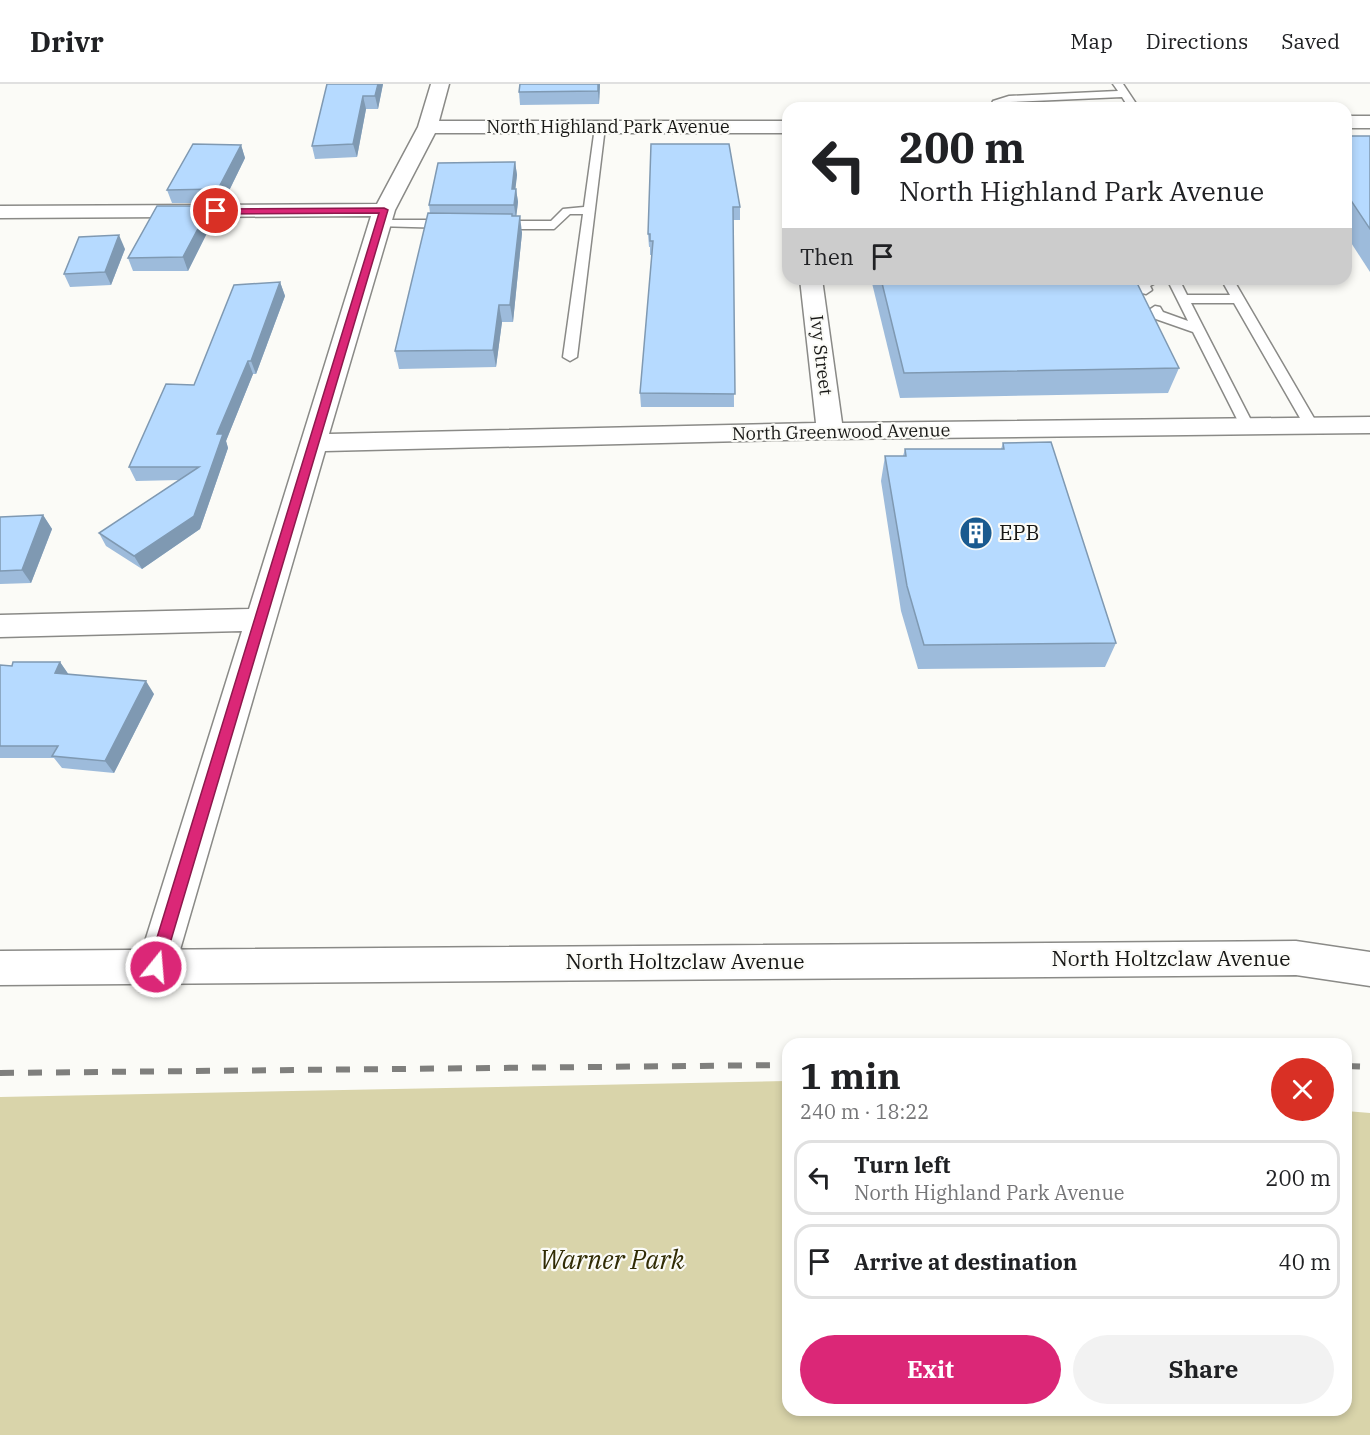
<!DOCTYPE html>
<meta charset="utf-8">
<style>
:root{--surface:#fff;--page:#f2f2f2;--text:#202124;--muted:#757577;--line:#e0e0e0;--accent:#db2777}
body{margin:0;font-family:"IBM Plex Serif",serif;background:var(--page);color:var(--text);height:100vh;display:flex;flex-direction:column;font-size:22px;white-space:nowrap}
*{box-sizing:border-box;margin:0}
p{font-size:20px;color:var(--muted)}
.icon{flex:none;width:33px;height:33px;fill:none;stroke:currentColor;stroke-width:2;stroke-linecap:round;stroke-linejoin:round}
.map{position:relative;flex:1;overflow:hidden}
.sheet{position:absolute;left:782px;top:954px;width:570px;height:378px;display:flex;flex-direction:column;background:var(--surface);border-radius:18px;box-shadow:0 3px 9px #0003}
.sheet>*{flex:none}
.guide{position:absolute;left:782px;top:18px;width:570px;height:183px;border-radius:18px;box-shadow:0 3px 9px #0003;background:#fff;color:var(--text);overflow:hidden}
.pin{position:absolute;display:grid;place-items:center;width:51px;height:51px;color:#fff;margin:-26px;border:3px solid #fff;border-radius:50%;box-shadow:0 2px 6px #0007}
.me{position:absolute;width:66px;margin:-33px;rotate:17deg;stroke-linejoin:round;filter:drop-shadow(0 0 4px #0008)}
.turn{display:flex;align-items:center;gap:21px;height:126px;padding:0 18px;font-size:27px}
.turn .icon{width:78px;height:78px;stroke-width:2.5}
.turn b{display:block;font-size:42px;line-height:51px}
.then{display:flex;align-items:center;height:57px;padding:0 18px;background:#0003;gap:12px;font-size:22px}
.round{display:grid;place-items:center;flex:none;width:63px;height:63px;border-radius:32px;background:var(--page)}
.summary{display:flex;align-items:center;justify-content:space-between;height:102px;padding:0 18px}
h1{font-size:36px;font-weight:800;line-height:45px}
.button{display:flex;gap:12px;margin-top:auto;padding:12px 18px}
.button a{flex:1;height:69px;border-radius:36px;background:var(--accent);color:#fff;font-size:24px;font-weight:800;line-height:69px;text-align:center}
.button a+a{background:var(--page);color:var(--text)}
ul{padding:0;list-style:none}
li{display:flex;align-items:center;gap:18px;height:75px;margin:0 12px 9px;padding:0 6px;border:3px solid var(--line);border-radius:18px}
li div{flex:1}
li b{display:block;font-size:22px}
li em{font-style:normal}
header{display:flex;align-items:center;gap:36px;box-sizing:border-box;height:84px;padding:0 30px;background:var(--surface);border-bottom:2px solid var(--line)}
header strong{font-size:28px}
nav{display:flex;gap:33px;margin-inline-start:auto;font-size:21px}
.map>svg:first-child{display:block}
</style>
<header>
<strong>Drivr</strong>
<nav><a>Map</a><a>Directions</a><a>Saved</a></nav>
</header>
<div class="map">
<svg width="1370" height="1351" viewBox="0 0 1370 1351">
<rect width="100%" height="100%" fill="#fbfbf7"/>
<!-- green -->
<path fill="#d9d4aa" d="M787,997L788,1326H1346V1027L1370,1029V1351H0V1013Z"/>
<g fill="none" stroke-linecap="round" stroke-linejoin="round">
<defs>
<g id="lane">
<path d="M1113,0H1123L1139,24H1129L1122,13L1010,18L1000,24H990L993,17L1009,12L1118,7Z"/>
<path d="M600,40L605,43L577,273L570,277L563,273L583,130H570L554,145H496L490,141L496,137H551L563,125L584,123L595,43Z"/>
<path d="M380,136H447L453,140L447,144L376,142V138Z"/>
<path d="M1146,195H1163L1150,202L1152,206L1146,210L1142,209L1137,201Z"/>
<path d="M1167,195H1179L1187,211H1230L1221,195H1233L1318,341L1316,344L1311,345L1304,341L1234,219H1191L1254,342L1247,346L1242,345L1193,248L1153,234L1149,226L1155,222L1160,223L1163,228L1188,237Z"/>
</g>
<g id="street">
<path d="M431,0H449L439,37H788V49H435L395,126L329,350L816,339L800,195H822L842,339L1370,333V349L830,355L325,367L175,883L169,895L156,900L143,895L137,883L242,547L0,553V531L249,525L371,132L0,134V122L377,120L418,43Z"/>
<rect x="1346" y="32" width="24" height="12"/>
</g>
<path id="secondary" d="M1296,857L1370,868V902L1296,891L0,901V867Z"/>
</defs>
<!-- lane casing -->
<use href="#lane" stroke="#8a8a87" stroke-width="3"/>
<!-- street casing -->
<use href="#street" stroke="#8a8a87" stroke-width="3"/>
<!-- secondary casing -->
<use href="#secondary" stroke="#8a8a87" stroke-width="3"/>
<!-- lane -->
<use href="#lane" fill="#fff" fill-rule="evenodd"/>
<!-- street -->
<use href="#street" fill="#fff" fill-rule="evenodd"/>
<!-- secondary -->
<use href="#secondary" fill="#fff" fill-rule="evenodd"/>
<!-- rail -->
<g stroke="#7f7f7d" stroke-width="6" stroke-dasharray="14 14" stroke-linecap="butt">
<path d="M1346,982L1370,983"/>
<path d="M0,989L788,981"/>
</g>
</g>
<!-- wall -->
<g fill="#9dbbdb">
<path d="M327,0H383L378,25H366L357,73L315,75L312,62Z"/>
<path d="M600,0L599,20L520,21L519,8Z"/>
<path d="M1346,52H1370V188L1346,151Z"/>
<path d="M651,60L740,123V136H733L734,323H641L640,309L652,171H650V163H649L648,150Z"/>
<path d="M241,61L245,74L223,119H172L167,106Z"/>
<path d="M515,78L517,91L515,105H516L518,118L516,132L522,149L513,238H502L496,283L399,285L395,267L430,129L429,121Z"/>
<path d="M210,122L214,135L188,187H133L128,174Z"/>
<path d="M125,165L111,201L70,203L64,190Z"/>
<path d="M871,195H1135L1179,284L1168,309L900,314Z"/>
<path d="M280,198L285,212L256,290H253L226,357L228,364L200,445L142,485L106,462L99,449L179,396L136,397L129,383L194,301Z"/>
<path d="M1003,359L1116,559L1105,583L918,585L901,527L881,397L885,372H903L905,365H1001Z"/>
<path d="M43,431L52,445L31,499L0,500V433Z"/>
<path d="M60,578L68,590L154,610L114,689L62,684L54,674H0V581L12,582Z"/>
</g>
<!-- shaded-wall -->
<g fill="#7f99b2">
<path d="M378,0H383L378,25L375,12Z"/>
<path d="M598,0H600L599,20L598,7Z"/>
<path d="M363,12L366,25L357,73L353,60Z"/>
<path d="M241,61L245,74L223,119L218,105Z"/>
<path d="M515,78L517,91L514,118L512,105Z"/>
<path d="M516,105L518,118L516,135L514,121Z"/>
<path d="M210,122L214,135L188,187L183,173Z"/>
<path d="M520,132L522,149L513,238L510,221Z"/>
<path d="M119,151L125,165L111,201L105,188Z"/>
<path d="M280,198L285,212L256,290L251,277Z"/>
<path d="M499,221L502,238L496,283L493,266Z"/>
<path d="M248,277L253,290L226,357L228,364L200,445L142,485L134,472L194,432L217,350Z"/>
<path d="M43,431L52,445L31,499L22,486Z"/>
<path d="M60,578L69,591L55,589Z"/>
<path d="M146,597L154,610L114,689L105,677Z"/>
</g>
<!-- building -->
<g fill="#b6daff" stroke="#7f99b2" stroke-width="1.5">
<path d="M327,0H378L375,12H363L353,60L312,62Z"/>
<path d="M520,0H598V7L519,8Z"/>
<path d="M1346,52H1370V145L1346,109Z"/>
<path d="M193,60L241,61L218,105L167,106Z"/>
<path d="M651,60H729L740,123H733L735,310L640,309L653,157H650V150H648Z"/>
<path d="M515,78L512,105H516L514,121H429L438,79Z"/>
<path d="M157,122H210L183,173L128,174Z"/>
<path d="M428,129L512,130V132H520L510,221H499L493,266L395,267Z"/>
<path d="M119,151L105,188L64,190L79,153Z"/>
<path d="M881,195H1135L1179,284L904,289Z"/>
<path d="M280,198L251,277H248L217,350H223L194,432L134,472L99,449L199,383H129L166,300L194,301L234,201Z"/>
<path d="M1051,358L1116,559L924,561L907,502L885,372H906L905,365H1004L1003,359Z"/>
<path d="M43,431L22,486L0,487V433Z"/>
<path d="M13,578H60L55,589L146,597L105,677L52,672L58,662H0V581L12,582Z"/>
</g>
<!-- route -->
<path fill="#db2777" stroke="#8e194d" stroke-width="1.5" d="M384,124L388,126L163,883L161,888L156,890L150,888L148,883L379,129L216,130L212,127L216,125Z"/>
<!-- icons -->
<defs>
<symbol id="building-disc" viewBox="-11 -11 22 22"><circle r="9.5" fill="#1a5a8f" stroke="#fbfbf7"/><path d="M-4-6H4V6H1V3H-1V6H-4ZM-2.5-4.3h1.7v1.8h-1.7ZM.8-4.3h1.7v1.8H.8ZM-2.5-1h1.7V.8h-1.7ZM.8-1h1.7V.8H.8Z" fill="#fff"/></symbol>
</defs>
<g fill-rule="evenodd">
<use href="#building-disc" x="957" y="430" width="38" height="38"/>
</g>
<g text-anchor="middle" stroke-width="4.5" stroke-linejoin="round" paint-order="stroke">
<!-- far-street labels -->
<g font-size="18" fill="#171715" stroke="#fbfbf7">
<text x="608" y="49">North Highland Park Avenue</text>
<text transform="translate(821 271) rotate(83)" y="6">Ivy Street</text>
<text transform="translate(841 348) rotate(-1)" y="6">North Greenwood Avenue</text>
</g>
<!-- poi labels -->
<g font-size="21" fill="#171715" stroke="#fbfbf7" text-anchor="start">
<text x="999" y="456">EPB</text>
</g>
<!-- street labels -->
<g font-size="21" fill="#171715" stroke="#fbfbf7">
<text x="1171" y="882">North Holtzclaw Avenue</text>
<text x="685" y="885">North Holtzclaw Avenue</text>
</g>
<!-- near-park labels -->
<g font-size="26" font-style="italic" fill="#302b04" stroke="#fbfbf7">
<text x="612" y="1185">Warner Park</text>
</g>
</g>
</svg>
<div class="pin" style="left:216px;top:127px;background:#d93025"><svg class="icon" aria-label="arrive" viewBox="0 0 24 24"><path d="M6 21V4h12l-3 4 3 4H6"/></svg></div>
<svg class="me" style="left:156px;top:883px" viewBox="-20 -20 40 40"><circle r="17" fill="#db2777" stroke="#fff" stroke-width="3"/><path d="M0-11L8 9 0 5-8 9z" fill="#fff"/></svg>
<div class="guide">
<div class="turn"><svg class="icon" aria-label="left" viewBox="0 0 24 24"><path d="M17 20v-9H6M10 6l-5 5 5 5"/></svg><div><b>200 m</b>North Highland Park Avenue</div></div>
<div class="then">Then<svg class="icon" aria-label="arrive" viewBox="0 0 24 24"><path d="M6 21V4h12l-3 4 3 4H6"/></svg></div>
</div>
<section class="sheet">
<div class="summary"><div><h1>1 min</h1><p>240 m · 18:22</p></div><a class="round" style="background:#d93025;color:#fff"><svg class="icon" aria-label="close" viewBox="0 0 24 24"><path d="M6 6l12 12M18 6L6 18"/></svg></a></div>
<ul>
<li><svg class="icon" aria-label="left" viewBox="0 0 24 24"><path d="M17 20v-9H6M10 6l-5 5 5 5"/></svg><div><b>Turn left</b><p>North Highland Park Avenue</p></div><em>200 m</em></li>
<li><svg class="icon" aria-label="arrive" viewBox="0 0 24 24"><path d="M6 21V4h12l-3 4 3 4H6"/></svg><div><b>Arrive at destination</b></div><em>40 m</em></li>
</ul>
<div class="button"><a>Exit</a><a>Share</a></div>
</section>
</div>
